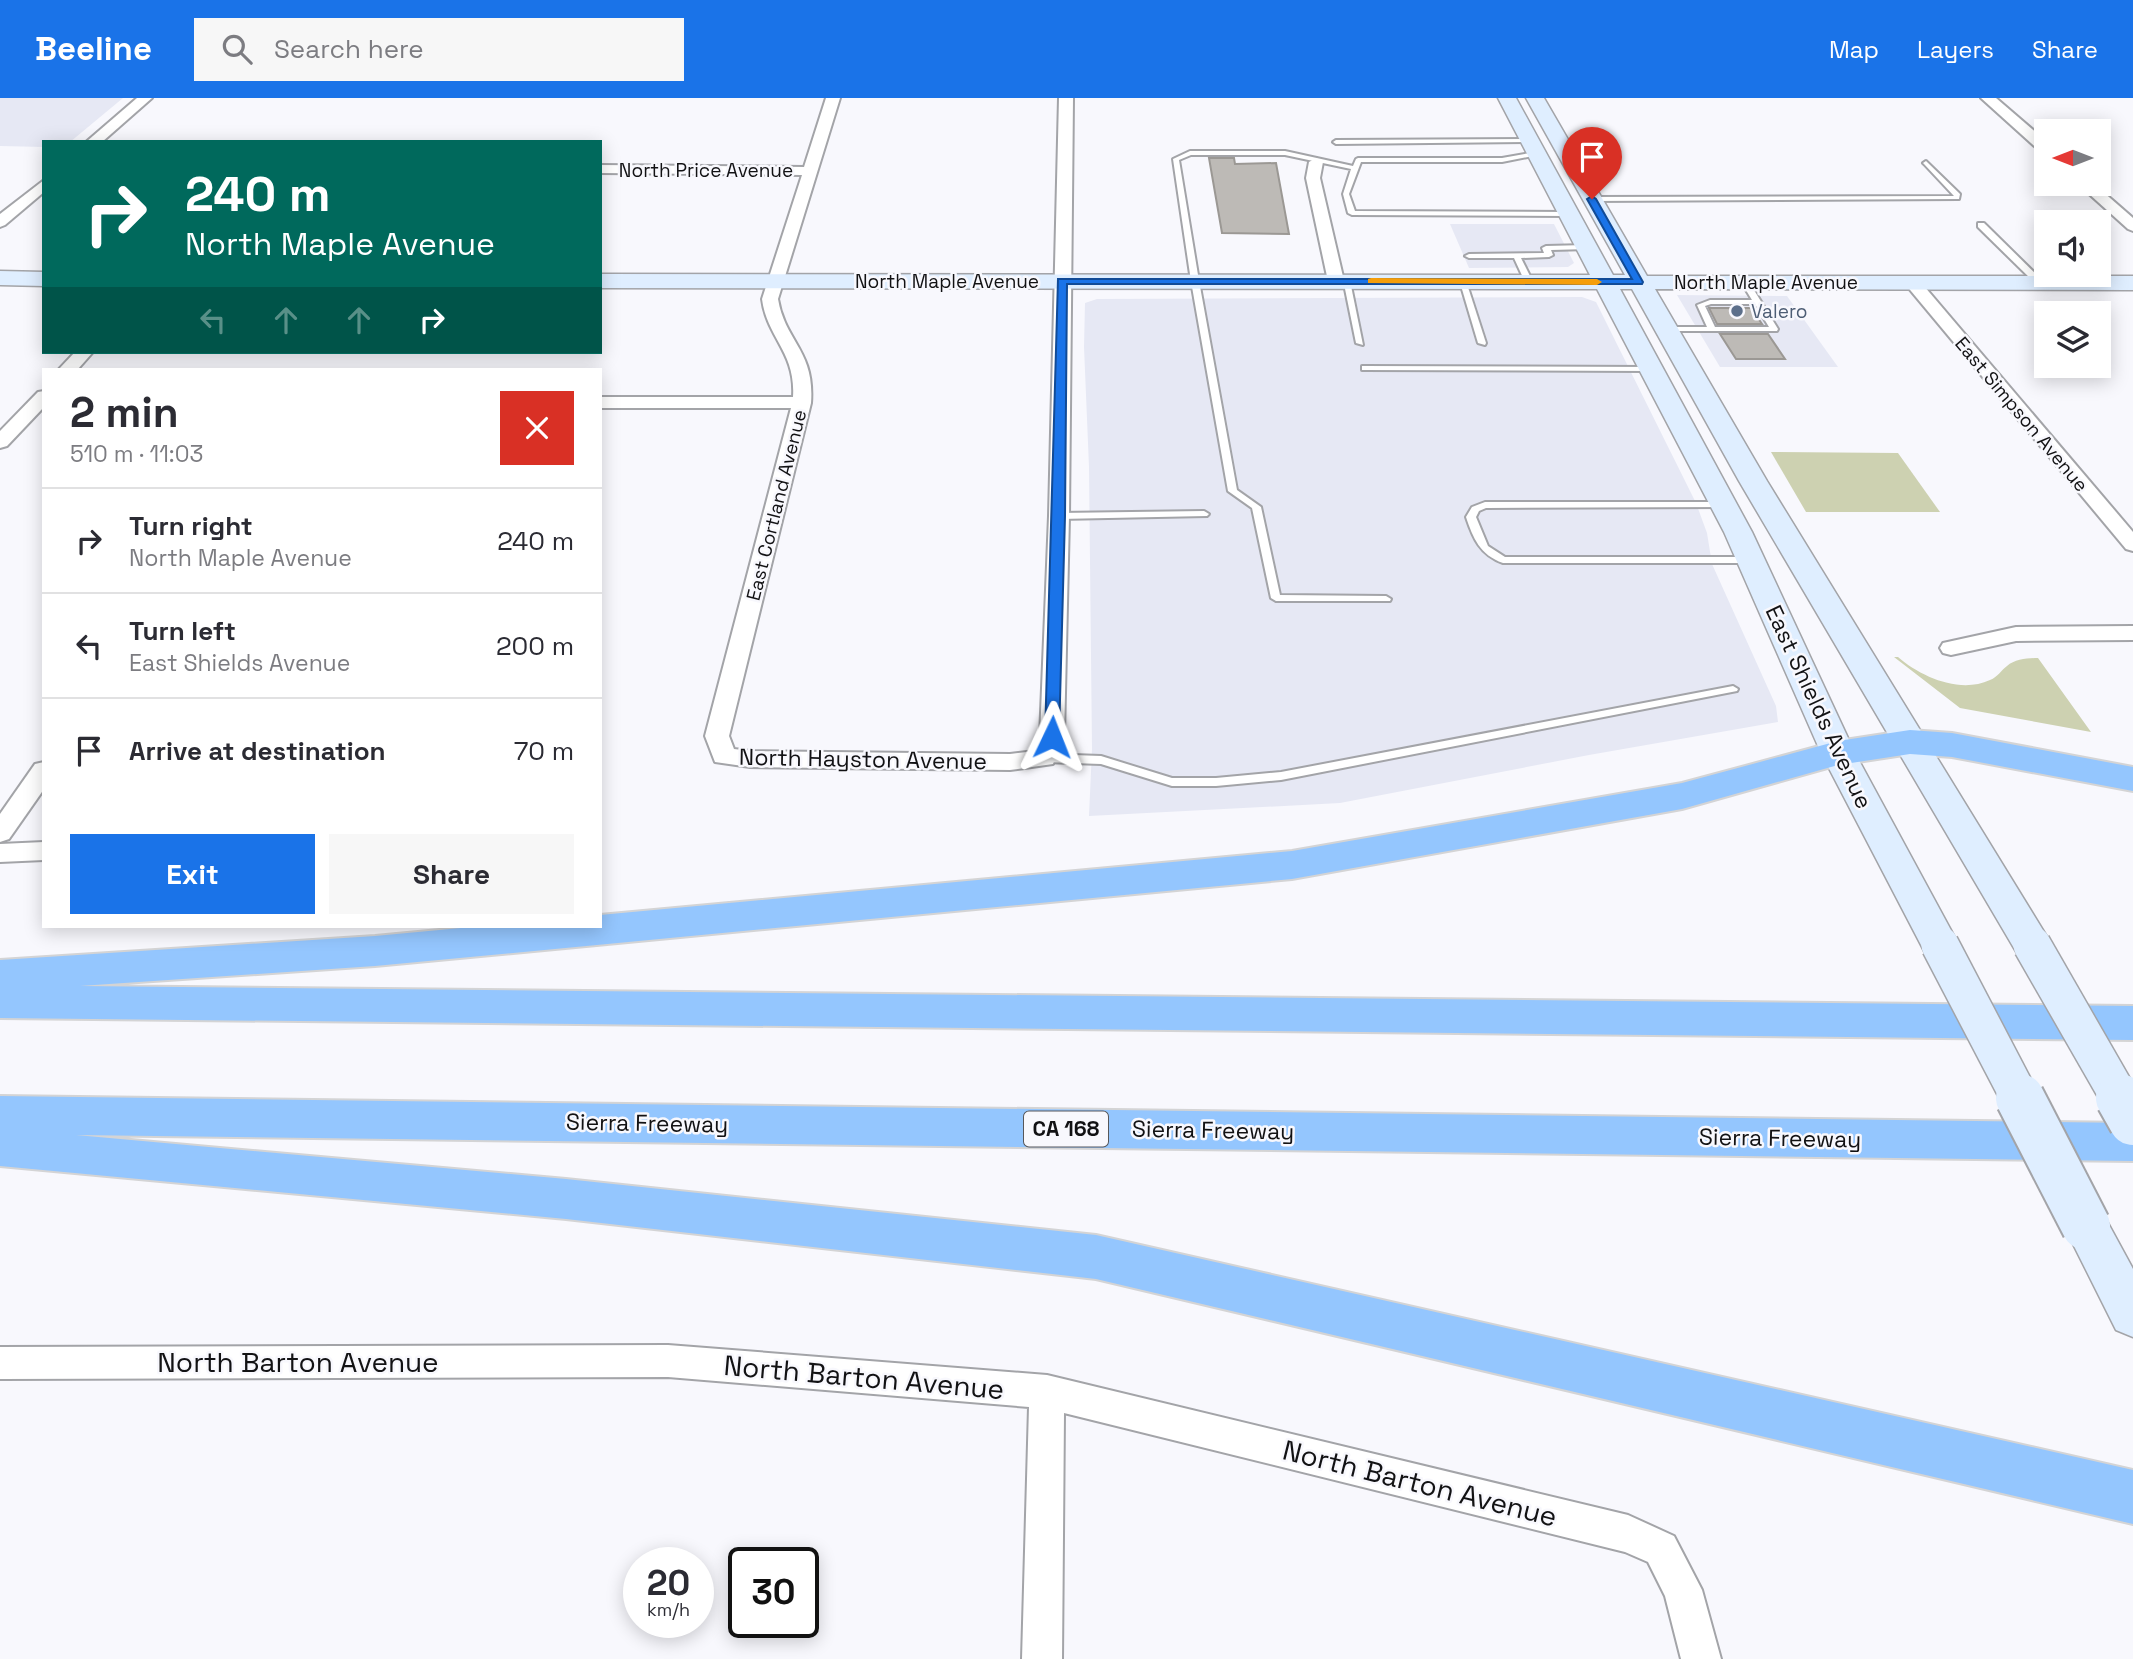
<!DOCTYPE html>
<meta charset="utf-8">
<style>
:root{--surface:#fff;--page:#f7f7f7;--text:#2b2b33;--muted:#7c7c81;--line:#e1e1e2;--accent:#1a73e8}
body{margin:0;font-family:"Space Grotesk",sans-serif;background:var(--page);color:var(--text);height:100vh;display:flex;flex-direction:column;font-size:26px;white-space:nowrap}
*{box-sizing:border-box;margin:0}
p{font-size:23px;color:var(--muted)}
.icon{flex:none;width:38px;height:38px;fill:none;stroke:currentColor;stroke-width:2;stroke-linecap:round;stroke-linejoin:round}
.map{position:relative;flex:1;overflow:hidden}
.sheet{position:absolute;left:42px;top:270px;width:560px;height:560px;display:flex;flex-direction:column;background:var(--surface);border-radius:0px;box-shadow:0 4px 18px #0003}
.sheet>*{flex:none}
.hud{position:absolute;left:42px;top:42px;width:560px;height:214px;border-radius:0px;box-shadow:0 4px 18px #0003;background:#00695c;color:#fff;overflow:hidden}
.needle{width:46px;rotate:270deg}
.fabs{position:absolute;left:2034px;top:21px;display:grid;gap:14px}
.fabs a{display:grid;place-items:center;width:77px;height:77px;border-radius:0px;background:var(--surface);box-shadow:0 4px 18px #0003;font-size:35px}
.speed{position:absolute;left:623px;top:1449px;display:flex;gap:14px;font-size:35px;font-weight:700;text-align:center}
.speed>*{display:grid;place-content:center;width:91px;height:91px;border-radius:50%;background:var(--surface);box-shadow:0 4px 18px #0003;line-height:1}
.speed small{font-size:18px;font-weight:400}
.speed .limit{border:4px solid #111;border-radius:10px;background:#fff;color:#111}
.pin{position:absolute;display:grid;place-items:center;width:60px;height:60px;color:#fff;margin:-72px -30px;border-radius:50% 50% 50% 0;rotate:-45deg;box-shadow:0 0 7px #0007}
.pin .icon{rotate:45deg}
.me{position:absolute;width:77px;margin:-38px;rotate:2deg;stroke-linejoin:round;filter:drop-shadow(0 0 5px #0008)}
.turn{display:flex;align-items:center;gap:24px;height:147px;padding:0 28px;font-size:32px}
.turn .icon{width:91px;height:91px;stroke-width:2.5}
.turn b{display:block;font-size:49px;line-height:60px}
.lanes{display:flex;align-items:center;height:66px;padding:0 28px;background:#0003;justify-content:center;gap:35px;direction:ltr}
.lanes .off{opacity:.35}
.round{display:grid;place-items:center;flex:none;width:74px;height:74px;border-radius:0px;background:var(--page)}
.summary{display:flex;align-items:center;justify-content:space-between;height:119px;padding:0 28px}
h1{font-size:42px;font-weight:600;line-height:52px}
.primary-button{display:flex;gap:14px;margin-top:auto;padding:14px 28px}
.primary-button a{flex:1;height:80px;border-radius:0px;background:var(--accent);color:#fff;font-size:28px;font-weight:600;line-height:80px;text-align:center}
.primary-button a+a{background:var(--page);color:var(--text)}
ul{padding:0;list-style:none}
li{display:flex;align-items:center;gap:21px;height:105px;padding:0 28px;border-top:2px solid var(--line)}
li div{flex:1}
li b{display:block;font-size:26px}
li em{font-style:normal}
header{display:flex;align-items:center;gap:42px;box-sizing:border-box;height:98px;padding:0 35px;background:var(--accent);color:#fff}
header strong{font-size:33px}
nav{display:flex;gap:38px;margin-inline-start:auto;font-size:24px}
.search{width:490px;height:63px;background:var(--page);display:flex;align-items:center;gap:18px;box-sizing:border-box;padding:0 24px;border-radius:0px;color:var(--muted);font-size:26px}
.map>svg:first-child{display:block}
</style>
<header>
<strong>Beeline</strong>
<div class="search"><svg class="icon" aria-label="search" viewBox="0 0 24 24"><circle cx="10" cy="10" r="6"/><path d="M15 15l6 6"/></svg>Search here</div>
<nav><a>Map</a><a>Layers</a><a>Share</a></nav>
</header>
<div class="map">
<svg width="2133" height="1561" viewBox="0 0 2133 1561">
<rect width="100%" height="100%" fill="#f8f8fd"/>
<!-- built -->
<g fill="#e6e8f4">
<path d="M0,0H123L70,44H44V49L0,48Z"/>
<path d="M1450,126H1554L1574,165L1568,169L1469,170Z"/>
<path d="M1677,197L1787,198L1838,269H1720Z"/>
<path d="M1582,199L1596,204L1696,405L1707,435L1712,466L1776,608L1778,624L1589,657L1340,705L1089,718L1092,651L1089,369L1084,249L1085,205L1097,201Z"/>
</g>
<!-- green -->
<g fill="#cdd1b1">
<path d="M1771,354L1898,355L1940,414H1806Z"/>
<path d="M1894,559H1898C1921,579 1960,596 1990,582C1998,579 2001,572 2007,568C2015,561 2028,560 2038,560L2091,634L1960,610Z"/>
</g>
<!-- building -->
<g fill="#bdbab6" stroke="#9b9894" stroke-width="2">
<path d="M1209,60H1234L1235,66L1276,65L1289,136L1222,135Z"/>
<path d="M1709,210H1751L1762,226H1717Z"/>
<path d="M1720,236H1768L1785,261H1736Z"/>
</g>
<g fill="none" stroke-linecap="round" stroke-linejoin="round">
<defs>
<g id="lane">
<path d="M1529,41L1532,43L1531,44L1336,46L1333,44L1336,42Z"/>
<path d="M1190,53H1285L1353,68L1356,61L1358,60H1502L1536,54L1538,55V57L1502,64H1361L1349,96L1355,113L1568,114L1572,116L1568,118L1352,117L1348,115L1343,96L1351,71L1285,57H1191L1179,62L1199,183L1237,392L1261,409L1280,497L1386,498L1391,501L1390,503H1276L1271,500L1252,410L1228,393L1191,183L1173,61Z"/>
<path d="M1926,63L1960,96L1959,101L1592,103L1589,101L1592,99L1954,98L1924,66L1923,65Z"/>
<path d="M1978,125H1984L2042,182V186H2036L1978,129Z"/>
<path d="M1586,147H1589V151L1551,152L1553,157L1549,159L1521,160L1533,184L1529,186L1525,184L1514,160H1469L1465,158L1469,156L1544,155L1542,150L1546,148Z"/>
<path d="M1343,181L1350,183L1363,247L1356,245Z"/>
<path d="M1459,181L1466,183L1486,245L1485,247L1478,245Z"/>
<path d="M1742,182L1749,184L1778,231L1777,233H1665L1661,231L1665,229H1707L1697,207L1710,202H1752L1741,184ZM1711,206H1755L1769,229H1715L1705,208Z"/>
<path d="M1362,268L1651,269L1655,271L1651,273L1365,272H1362Z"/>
<path d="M1485,404H1723L1726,405V409L1486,410L1479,413L1476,419L1488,448L1505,459H1750L1755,462L1750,465H1503C1480,457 1473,440 1466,419L1472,409Z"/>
<path d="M1204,413L1209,416L1207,418L1059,421L1054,418L1059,415Z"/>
<path d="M1733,588L1738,591L1737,593L1281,682L1216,688H1172L1101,666L1044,664L1038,660L1044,656L1101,658L1172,680H1216L1281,674Z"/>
</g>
<g id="street">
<path d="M137,0H152L102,44H86Z"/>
<path d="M826,0H840L778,201C785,244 815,252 811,305L729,638L734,651L750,653L1010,656L1035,653L1040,639L1049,418L1059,0H1073L1069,418L1064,639L1053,666L1010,672L750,669L715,664L705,638L791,310H600V299H793C796,254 767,240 762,201L802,77L600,75V67L804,69Z"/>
<path d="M1981,0H1996L2046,43V55L2041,54Z"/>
<path d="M1316,60L1323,64L1320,80L1344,183L1336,188L1328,183L1306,80L1309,64Z"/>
<path d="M44,82V94L5,127L0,129V116Z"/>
<path d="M2078,86H2094L2133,120V133L2128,131Z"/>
<path d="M1912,179L1918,181L2133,434V453L2126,451L1906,187L1904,184Z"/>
<path d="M75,254H93L78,271H59Z"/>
<path d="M44,293V309L7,348L0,350V333L38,294Z"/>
<path d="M2133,528V542L2016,543L1951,557L1943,555L1940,550L1943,545L2016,529Z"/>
<path d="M44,664V691L9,741L0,744V716L35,666Z"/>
<path d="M44,744V762L0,764V746Z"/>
<path d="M668,1247L1047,1277L1628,1417L1674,1438L1702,1492L1721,1561H1681L1665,1498L1648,1464L1625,1454L1064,1315L1062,1561H1022L1029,1309L668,1279L0,1281V1249Z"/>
</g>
<g id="secondary">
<path d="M1498,0H1516L1613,177H1625L1526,0H1544L1647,178H2133V192L1655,191L1767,383L2046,837L2051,847L2046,857L2032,862L2018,857L1739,383L1632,191H1620L1752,434L1855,655L1959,847L1954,857L1940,862L1926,857L1921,847L1821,655L1724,434L1597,191L600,190V176L1590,177Z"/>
<path d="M0,173L44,174V188L0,187Z"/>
<path d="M2086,1108L2102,1114L2133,1171V1239L2116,1232L2064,1128L2070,1114Z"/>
</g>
<g id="highway">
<path d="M1910,632L1952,635L2133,669V693L1952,659L1910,656L1838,667L1682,711L1292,781L375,868L80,888L2133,908V942L0,920V862L375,838L482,828H600V817L1292,753L1682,685L1838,643Z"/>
<path d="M0,998L2133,1025V1063L76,1037L566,1081L1096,1137L2133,1372V1426L1096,1181L566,1121L0,1068Z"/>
</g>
</defs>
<!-- lane casing -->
<use href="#lane" stroke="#a3a4a8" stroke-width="4"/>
<!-- street casing -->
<use href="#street" stroke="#a3a4a8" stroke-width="4"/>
<!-- secondary casing -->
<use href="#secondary" stroke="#a3a4a8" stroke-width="3"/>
<!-- highway casing -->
<use href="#highway" stroke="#d4d4d5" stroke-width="4"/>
<!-- lane -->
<use href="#lane" fill="#fff" fill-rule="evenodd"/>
<!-- street -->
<use href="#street" fill="#fff" fill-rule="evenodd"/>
<!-- secondary -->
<use href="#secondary" fill="#dfeeff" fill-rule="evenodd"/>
<!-- highway -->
<use href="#highway" fill="#94c6fe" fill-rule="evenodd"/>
<defs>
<g id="secondary-bridge-far1">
<path d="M1940,847L2021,1002"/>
<path d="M2032,847L2121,1002"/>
</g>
<g id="secondary-bridge">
<path d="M2020,1000L2086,1128"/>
<path d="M2120,1000L2133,1023"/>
</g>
</defs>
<!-- secondary-bridge-far1 casing -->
<use href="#secondary-bridge-far1" stroke="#a3a4a8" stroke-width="40" stroke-linecap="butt"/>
<!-- secondary-bridge casing -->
<use href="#secondary-bridge" stroke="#a3a4a8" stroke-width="52" stroke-linecap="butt"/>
<!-- secondary-bridge-far1 -->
<use href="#secondary-bridge-far1" stroke="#dfeeff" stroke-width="37"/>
<!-- secondary-bridge -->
<use href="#secondary-bridge" stroke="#dfeeff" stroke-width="48"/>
</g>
<!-- route -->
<path fill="#1a73e8" stroke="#114b97" stroke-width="2" d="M1592,98L1596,101L1643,184L1642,186H1067L1065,418L1059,639L1057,642H1047L1045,639L1058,181H1632L1587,101Z"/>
<!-- slow -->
<path fill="#f59e0b" d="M1371,180L1597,181L1602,184L1597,187L1368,185V181Z"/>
<!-- markers -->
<circle fill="#5c6f8a" stroke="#f8f8fd" stroke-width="2.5" cx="1737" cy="213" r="7"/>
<g text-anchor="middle" stroke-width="5" stroke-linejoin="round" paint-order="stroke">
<!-- far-street labels -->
<g font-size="19" fill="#121214" stroke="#f8f8fd">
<text x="706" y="79">North Price Avenue</text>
<text x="947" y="190">North Maple Avenue</text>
<text x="1766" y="191">North Maple Avenue</text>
<text transform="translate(2022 316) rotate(50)" y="7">East Simpson Avenue</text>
<text transform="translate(776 407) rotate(-76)" y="7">East Cortland Avenue</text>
</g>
<!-- far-service labels -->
<g font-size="19" fill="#4e5e75" stroke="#f8f8fd" text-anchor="start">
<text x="1751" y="220">Valero</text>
</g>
<!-- shield labels -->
<rect fill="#f8f8fd" stroke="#57575a" stroke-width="2" x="1024" y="1013.5" width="84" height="35" rx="5"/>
<g font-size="21" font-weight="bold" fill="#121214">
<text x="1066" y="1038">CA 168</text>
</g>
<!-- street labels -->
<g font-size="23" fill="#121214" stroke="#f8f8fd">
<text transform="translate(1819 609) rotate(65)" y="8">East Shields Avenue</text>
<text transform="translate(863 661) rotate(1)" y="8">North Hayston Avenue</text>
<text transform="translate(647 1025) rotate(1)" y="8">Sierra Freeway</text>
<text transform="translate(1213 1032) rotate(1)" y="8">Sierra Freeway</text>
<text transform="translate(1780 1040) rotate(1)" y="8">Sierra Freeway</text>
</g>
<!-- near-street labels -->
<g font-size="28" fill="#121214" stroke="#f8f8fd">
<text x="298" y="1274">North Barton Avenue</text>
<text transform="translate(864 1279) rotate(5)" y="10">North Barton Avenue</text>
<text transform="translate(1420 1385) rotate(14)" y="10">North Barton Avenue</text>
</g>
</g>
</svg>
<div class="fabs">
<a><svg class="needle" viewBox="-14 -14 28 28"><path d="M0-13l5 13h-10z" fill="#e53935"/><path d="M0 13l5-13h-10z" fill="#7c7c81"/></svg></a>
<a><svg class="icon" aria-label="sound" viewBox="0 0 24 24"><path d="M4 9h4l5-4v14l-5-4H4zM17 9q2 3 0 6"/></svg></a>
<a><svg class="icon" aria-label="layers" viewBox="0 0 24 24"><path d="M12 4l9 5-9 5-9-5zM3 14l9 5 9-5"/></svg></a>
</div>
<div class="speed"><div>20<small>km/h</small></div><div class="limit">30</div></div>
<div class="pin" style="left:1592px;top:101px;background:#d93025"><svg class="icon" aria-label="arrive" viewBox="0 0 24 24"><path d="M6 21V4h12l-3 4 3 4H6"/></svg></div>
<svg class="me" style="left:1052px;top:639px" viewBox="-20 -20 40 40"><path d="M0-17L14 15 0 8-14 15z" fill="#1a73e8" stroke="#fff" stroke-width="4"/></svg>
<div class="hud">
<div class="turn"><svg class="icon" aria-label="right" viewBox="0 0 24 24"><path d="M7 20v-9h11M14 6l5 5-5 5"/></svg><div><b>240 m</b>North Maple Avenue</div></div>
<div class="lanes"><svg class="icon off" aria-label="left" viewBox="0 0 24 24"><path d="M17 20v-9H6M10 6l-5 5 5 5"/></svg><svg class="icon off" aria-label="ahead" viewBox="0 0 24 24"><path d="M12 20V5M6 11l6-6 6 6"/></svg><svg class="icon off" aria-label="ahead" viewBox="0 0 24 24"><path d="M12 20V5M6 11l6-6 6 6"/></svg><svg class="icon" aria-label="right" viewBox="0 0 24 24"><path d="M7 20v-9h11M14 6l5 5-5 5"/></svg></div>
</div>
<section class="sheet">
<div class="summary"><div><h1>2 min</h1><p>510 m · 11:03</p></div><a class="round" style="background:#d93025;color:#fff"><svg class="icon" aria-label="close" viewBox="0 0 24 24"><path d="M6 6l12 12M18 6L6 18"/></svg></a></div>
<ul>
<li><svg class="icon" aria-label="right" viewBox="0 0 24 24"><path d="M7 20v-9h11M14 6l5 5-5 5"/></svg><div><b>Turn right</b><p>North Maple Avenue</p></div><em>240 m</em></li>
<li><svg class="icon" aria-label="left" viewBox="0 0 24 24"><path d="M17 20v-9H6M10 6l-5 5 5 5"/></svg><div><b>Turn left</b><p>East Shields Avenue</p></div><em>200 m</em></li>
<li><svg class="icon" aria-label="arrive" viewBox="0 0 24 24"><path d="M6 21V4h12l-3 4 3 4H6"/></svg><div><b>Arrive at destination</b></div><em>70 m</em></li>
</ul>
<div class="primary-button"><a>Exit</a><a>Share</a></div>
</section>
</div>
